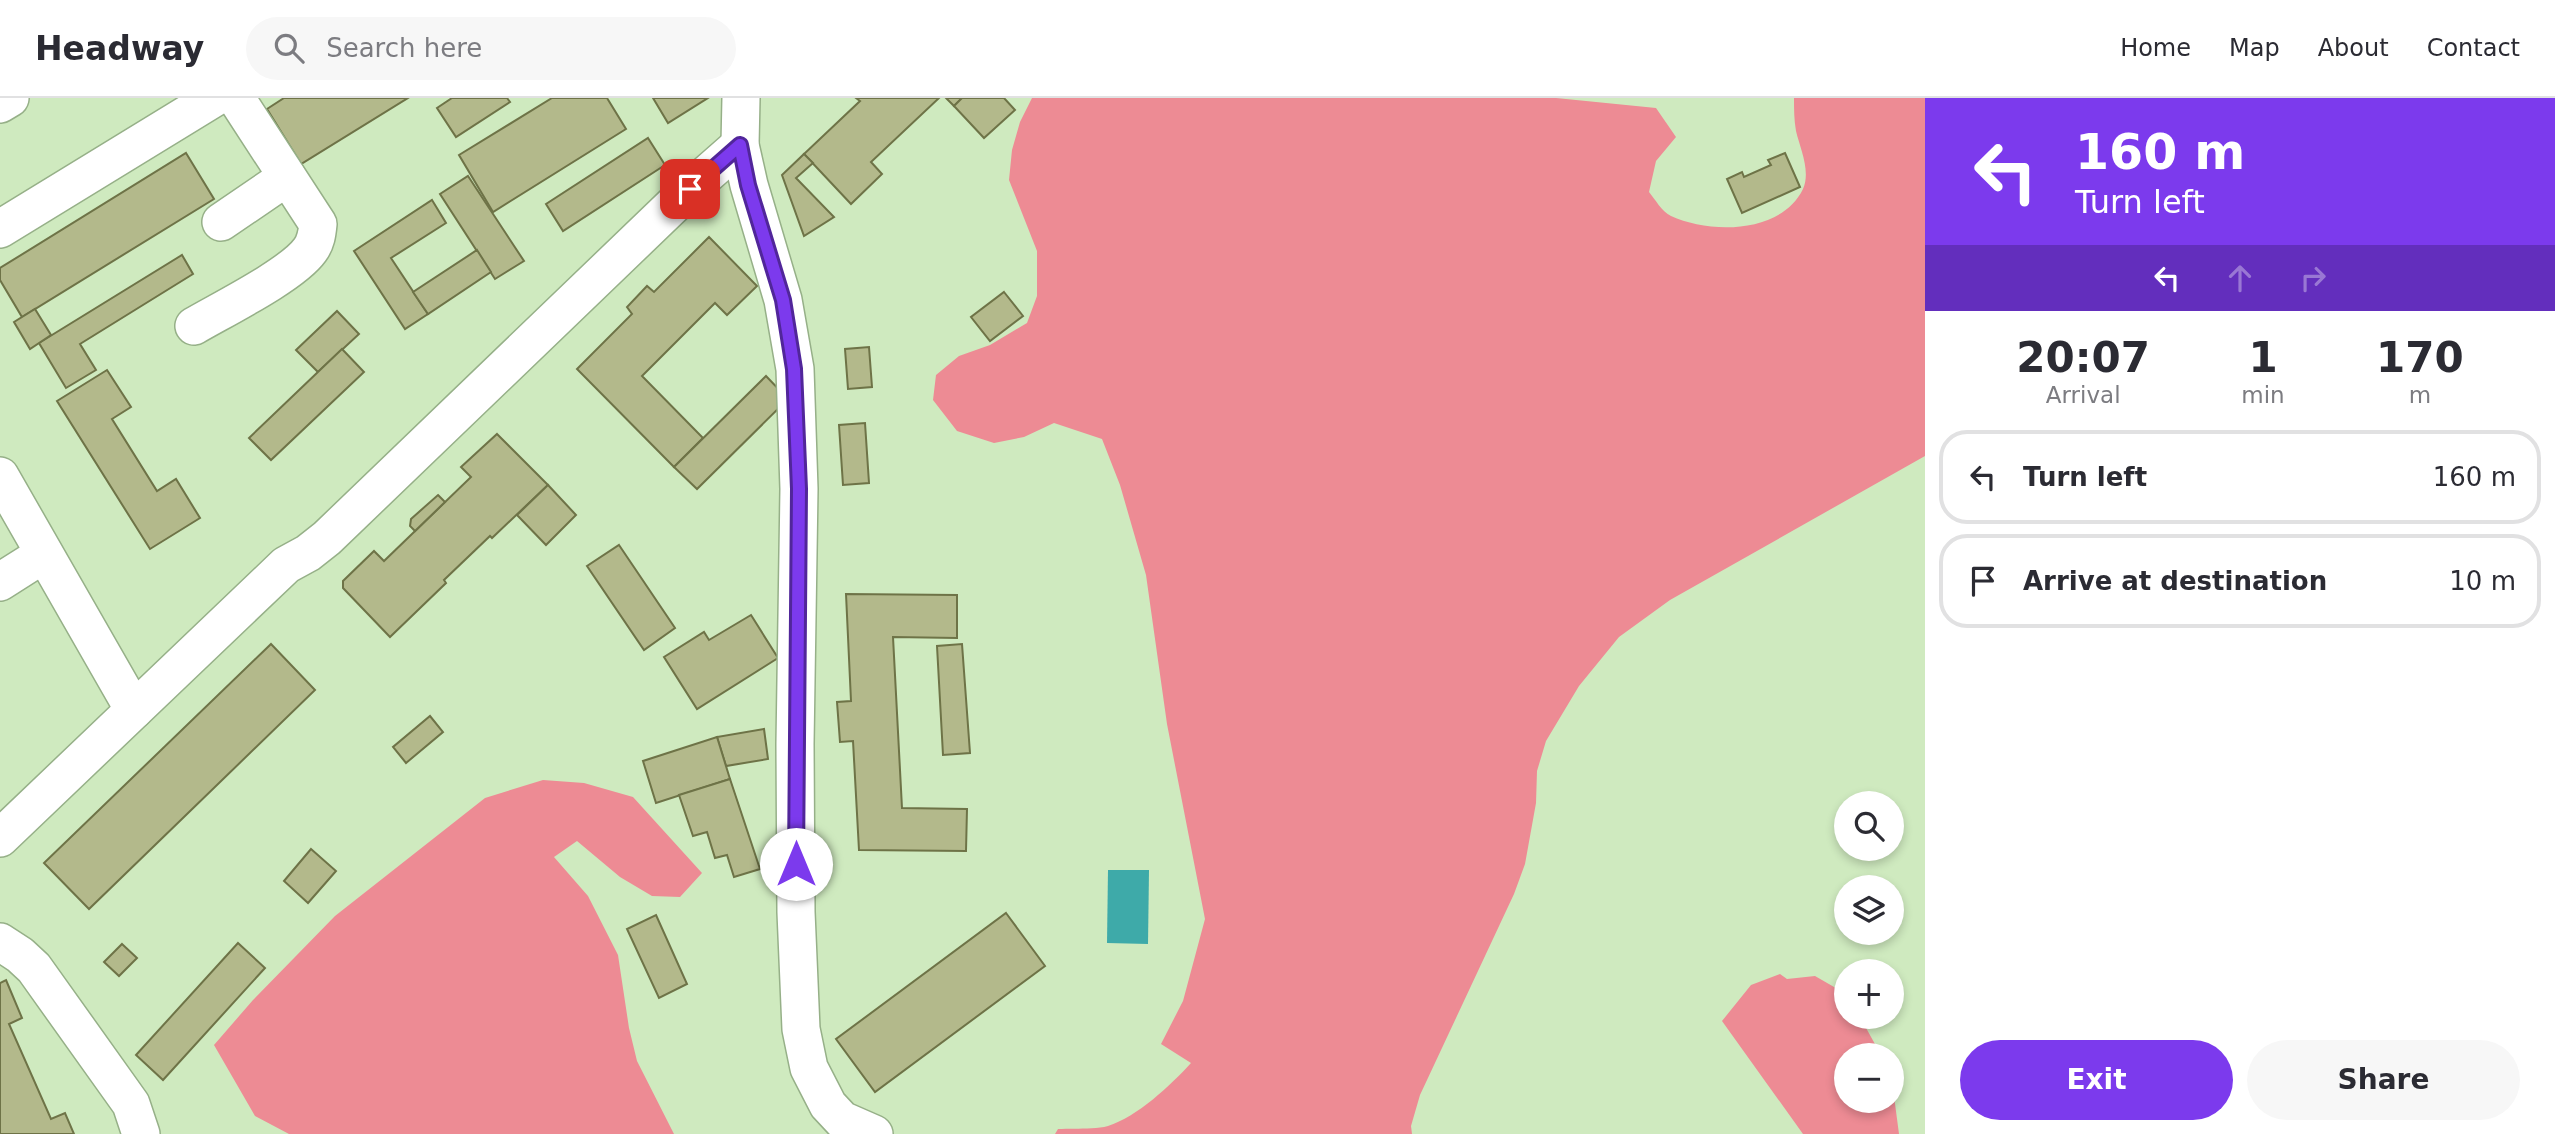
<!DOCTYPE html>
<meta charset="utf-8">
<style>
:root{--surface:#fff;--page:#f7f7f7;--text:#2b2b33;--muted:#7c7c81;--line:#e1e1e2;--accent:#7c3aed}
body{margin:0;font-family:"DejaVu Sans",sans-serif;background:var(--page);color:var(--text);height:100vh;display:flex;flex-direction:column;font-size:26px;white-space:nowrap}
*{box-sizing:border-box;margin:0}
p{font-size:23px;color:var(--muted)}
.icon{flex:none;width:38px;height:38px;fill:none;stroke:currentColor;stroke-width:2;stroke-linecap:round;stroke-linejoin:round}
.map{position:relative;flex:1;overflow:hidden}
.sheet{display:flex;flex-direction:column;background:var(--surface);width:630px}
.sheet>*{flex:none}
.guide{background:#7c3aed;color:#fff;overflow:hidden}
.tools{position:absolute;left:1834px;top:693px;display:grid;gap:14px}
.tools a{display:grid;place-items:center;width:70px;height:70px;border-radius:50%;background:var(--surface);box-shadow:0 4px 10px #0003;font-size:35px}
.pin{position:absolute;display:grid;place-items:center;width:60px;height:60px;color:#fff;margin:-30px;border-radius:14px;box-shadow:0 4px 10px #0006}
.me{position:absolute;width:77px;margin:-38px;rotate:0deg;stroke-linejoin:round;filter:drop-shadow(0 0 5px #0008)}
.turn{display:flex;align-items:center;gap:24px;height:147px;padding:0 35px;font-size:32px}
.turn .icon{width:91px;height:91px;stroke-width:2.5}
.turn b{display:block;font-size:49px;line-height:60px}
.lanes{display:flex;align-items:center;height:66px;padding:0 35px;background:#0003;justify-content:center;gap:35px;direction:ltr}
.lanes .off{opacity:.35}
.eta{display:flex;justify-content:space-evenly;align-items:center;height:119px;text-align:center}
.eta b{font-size:42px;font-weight:600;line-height:49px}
.cta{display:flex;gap:14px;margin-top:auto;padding:14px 35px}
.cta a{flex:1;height:80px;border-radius:42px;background:var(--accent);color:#fff;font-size:28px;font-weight:600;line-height:80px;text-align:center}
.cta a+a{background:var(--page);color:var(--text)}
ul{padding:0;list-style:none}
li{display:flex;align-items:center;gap:21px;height:94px;margin:0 14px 10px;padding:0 21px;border:4px solid var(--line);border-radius:28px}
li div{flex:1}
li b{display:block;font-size:26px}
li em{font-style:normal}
header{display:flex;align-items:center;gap:42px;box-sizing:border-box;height:98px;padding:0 35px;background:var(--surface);border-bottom:2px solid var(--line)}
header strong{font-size:33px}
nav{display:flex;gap:38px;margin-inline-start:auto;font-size:24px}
.search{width:490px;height:63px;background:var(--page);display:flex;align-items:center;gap:18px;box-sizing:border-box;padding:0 24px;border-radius:38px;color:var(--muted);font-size:26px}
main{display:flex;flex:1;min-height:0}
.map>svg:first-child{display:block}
</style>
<header>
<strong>Headway</strong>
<div class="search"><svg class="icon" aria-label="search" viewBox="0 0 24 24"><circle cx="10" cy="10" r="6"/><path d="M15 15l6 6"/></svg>Search here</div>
<nav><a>Home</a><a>Map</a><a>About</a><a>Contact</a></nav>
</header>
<main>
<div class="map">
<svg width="1925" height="1036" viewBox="0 0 1925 1036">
<rect width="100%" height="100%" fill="#cfeabf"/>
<!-- forest -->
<g fill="#ed8b94">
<path d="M1032,0H1556L1656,10L1676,39L1656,63L1649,94C1655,101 1662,114 1671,118C1710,136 1781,136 1803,91C1811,73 1800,50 1796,33C1794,22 1794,11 1794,0H1925V358L1670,502L1619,539L1579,588L1546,643L1537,673L1536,705L1525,766L1514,796L1420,997L1411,1028L1412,1036H1055L1058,1031C1073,1030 1093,1032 1108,1028C1137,1019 1171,987 1191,965L1161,946L1183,903L1205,821L1167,626L1146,477L1120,387L1102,341L1054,325L1024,339L994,345L957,333L933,302L936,277L959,258L990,247L1027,225L1037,198V153L1009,82L1012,52L1020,24Z"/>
<path d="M543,682L584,685L633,699L702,775L680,799L652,798L620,779L577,743L554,759L588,798L618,857L629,930L637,963L674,1036H289L255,1018L214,947L253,902L335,818L485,700Z"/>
<path d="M1780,876L1787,881L1815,878L1841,893L1846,900V919H1860L1881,957H1846V1003H1892V983L1899,1036H1803L1722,923L1751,887Z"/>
</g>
<!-- water -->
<path fill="#3eaaa9" d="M1108,772H1149L1148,846L1107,845Z"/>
<!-- building -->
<g fill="#b3b98b" stroke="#6e7347" stroke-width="2">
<path d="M284,0H408L301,66L267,11Z"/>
<path d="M452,0H507L510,4L456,39L437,10Z"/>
<path d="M552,0H607L626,31L493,114L459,57Z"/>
<path d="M653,0H708L668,25Z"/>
<path d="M856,0H939L871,64L882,76L851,106L804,56L860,3Z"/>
<path d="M946,0H962L954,8Z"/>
<path d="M962,0H1004L1015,12L984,40L954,8Z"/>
<path d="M648,40L665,67L563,133L546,106Z"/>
<path d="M186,55L214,101L22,219L0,182V170Z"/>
<path d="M1785,55L1800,89L1742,115L1727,81L1742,74L1744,79L1771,67L1768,62Z"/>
<path d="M804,56L813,65L796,80L834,119L804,138L782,77Z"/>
<path d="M468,78L524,163L495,181L440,96Z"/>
<path d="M432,102L446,125L391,160L428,216L405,231L354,153Z"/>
<path d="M709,139L757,188L727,217L715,205L642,278L703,340L674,369L577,271L632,216L627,209L647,188L654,194Z"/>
<path d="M477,152L491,174L428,216L413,194Z"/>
<path d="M182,157L193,176L80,246L96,272L66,290L39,245Z"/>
<path d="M1004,194L1023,218L990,243L971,219Z"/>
<path d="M35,211L51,237L30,251L14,224Z"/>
<path d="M337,213L359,236L318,274L296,252Z"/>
<path d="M869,249L872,289L848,291L845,251Z"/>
<path d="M342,251L364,274L271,362L249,340Z"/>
<path d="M107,272L131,309L112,321L157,393L176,381L200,420L150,451L57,303Z"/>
<path d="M766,278L788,301L697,391L674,369Z"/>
<path d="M865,325L869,385L843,387L839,327Z"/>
<path d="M497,336L548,387L492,440L490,438L444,482L446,485L390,539L343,490V483L374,453L384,463L471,379L461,369Z"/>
<path d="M548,387L576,417L546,447L517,417Z"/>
<path d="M438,397L445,404L415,433L410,428L411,421Z"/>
<path d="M619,447L675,530L644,552L587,468Z"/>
<path d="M846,496L957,497V540L893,539L902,710L967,711L966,753L859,752L853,643L840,644L837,604L851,603Z"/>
<path d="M751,517L778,560L697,611L664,559L704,534L709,542Z"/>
<path d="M271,546L315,592L89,811L44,765Z"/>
<path d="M962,546L970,655L943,657L937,548Z"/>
<path d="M430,618L443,634L406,665L393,649Z"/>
<path d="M764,631L768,661L726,668L717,639Z"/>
<path d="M717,639L730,681L656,705L643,663Z"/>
<path d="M730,681L760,771L734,779L727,757L715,760L707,734L693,738L679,697Z"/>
<path d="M311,751L336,773L308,805L284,783Z"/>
<path d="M1006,815L1045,868L875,994L836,941Z"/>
<path d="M656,817L687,886L659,900L627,831Z"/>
<path d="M238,845L265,870L163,982L136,957Z"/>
<path d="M122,846L137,860L119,878L104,864Z"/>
<path d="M6,882L22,920L9,926L51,1021L65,1015L74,1036H0V885Z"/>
</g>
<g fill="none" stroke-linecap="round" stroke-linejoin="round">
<defs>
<g id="minor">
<path d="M741,0L740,47L749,87L783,202L795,271L799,391L795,646L796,814L801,931L809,970L828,1007L842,1022L874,1036"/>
<path d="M0,6L10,0"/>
<path d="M221,124L287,79"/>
<path d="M0,131L214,0"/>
<path d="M194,228C223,211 292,177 310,152C316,144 317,136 318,126L236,0"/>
<path d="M0,378L134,612"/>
<path d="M0,484L44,456"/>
<path d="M0,740L286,467L308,455L327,440L690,91L740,47"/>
<path d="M0,844L20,857L34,870L131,1006L141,1036"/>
</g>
</defs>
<!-- minor casing -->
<use href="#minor" stroke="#96b088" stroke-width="40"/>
<!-- minor -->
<use href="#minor" stroke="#fff" stroke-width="37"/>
</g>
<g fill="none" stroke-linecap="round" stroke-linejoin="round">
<defs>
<path id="route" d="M690,91L740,47L748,87L783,202L794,271L799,391L796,766"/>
</defs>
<!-- route casing -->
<use href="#route" stroke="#51269a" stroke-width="18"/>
<!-- route -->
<use href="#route" stroke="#7c3aed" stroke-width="12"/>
</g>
</svg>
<div class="tools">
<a><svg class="icon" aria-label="search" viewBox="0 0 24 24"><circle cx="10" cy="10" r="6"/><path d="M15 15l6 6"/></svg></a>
<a><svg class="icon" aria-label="layers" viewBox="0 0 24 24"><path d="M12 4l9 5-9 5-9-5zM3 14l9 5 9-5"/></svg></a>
<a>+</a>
<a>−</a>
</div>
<div class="pin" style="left:690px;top:91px;background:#d93025"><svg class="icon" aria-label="arrive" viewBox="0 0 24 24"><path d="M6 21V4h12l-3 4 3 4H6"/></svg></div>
<svg class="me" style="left:796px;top:766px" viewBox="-20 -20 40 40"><circle r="19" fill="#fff"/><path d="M0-13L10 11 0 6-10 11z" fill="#7c3aed"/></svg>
</div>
<section class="sheet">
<div class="guide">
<div class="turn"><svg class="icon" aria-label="left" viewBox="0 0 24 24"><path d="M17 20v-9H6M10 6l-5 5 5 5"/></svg><div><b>160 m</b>Turn left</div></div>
<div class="lanes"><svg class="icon" aria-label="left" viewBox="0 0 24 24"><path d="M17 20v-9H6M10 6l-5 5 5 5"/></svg><svg class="icon off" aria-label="ahead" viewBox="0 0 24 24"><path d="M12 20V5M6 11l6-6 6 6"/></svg><svg class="icon off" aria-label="right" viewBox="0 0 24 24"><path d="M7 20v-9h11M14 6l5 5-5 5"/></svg></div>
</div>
<div class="eta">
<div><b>20:07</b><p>Arrival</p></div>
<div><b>1</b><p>min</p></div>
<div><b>170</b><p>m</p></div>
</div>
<ul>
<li><svg class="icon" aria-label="left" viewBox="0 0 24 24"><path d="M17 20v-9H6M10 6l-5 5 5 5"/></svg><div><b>Turn left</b></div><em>160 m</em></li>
<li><svg class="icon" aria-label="arrive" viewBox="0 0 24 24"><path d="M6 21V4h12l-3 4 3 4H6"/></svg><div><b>Arrive at destination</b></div><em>10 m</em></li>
</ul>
<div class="cta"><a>Exit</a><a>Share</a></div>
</section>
</main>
